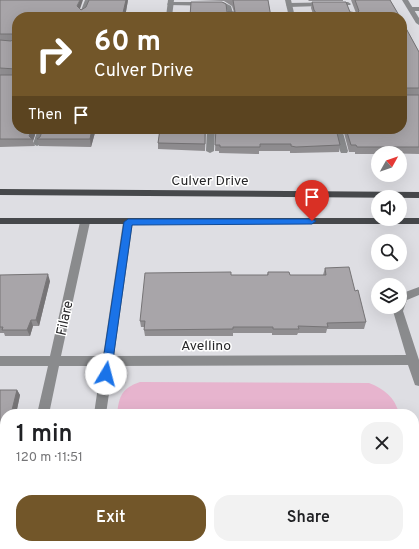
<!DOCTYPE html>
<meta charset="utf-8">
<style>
:root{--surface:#fff;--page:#f2f2f2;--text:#202124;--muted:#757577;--accent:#725629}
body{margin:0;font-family:Overpass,sans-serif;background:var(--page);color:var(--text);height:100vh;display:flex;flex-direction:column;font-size:15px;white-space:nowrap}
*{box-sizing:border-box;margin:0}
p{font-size:13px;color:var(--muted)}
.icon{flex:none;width:22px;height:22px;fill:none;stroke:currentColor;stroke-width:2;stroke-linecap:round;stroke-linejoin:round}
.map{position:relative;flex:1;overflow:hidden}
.side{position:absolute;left:0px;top:409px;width:419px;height:140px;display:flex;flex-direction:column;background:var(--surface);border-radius:16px 16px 0 0;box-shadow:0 4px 16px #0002}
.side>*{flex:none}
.top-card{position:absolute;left:12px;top:12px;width:395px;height:122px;border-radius:16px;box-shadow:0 4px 16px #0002;background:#725629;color:#fff;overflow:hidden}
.needle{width:26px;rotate:50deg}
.tools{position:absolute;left:371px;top:146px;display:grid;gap:8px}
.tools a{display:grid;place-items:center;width:36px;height:36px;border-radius:50%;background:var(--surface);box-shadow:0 4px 16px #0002;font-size:20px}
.pin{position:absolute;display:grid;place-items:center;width:34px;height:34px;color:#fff;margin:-41px -17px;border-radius:50% 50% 50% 0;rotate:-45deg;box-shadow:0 0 4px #0007}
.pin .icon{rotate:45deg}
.me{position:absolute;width:44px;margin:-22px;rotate:8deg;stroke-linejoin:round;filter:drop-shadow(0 0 3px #0008)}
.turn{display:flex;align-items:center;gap:14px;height:84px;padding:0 16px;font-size:18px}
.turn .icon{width:52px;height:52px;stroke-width:2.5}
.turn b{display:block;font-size:28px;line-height:34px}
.then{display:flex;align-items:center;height:38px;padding:0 16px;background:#0003;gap:8px;font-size:15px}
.round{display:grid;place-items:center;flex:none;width:42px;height:42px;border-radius:16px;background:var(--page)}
.headline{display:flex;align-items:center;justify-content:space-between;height:68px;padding:0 16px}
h1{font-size:24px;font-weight:600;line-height:30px}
.action{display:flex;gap:8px;margin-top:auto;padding:8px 16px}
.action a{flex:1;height:46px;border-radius:16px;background:var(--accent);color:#fff;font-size:16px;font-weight:600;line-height:46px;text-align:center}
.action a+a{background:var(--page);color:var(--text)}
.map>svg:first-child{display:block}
</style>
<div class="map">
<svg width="419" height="549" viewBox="0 0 419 549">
<rect width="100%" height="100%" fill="#dedee3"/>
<!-- green -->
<path fill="#e7b4ce" d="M140,382L369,383C384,389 395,397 399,414H117C119,396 122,388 140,382Z"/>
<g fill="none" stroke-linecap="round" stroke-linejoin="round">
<!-- lane -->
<g fill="#8a8b8d" fill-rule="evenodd">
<path d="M85,0H91L86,13L83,15L80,13Z"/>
<path d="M170,2H223L231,6L234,17H228L227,9L222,6L168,5L167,4Z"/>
<path d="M348,2L351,4L350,5L289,7L286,5L289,3Z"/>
<path d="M419,7V11H411L408,9L411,7Z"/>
<path d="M38,129H46L41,144L37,146L33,144Z"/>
<path d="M207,129H215L214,151L210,153L206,151Z"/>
<path d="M334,129H342L348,151L347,153H341L340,151Z"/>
<rect x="0" y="487" width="5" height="14"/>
</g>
<!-- street -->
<g fill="#8a8b8d" fill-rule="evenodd">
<path d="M168,0H174L172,17H166Z"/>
<path d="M285,0H291L295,17H289Z"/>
<path d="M402,0H408L419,18V25L416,23Z"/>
<path d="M85,219L90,222L61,356H103L123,222L128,219L133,222L114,356L406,355L393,311L394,307H400V294L419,287V295L407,300L403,311L419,360V386L415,385L408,365L113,366L106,414H94L101,366H59L49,414H37L48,366H0V356H50L80,222Z"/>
<path d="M8,544H22L21,549H7Z"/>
<path d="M75,544H89L88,549H74Z"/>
</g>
<!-- primary -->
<g fill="#46484b" fill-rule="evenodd">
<path d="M0,189L419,192V198L0,195Z"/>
<rect x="0" y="218" width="419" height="6"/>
</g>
</g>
<!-- wall -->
<g fill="#908e91">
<path d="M0,0L80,9L81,10L86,7L89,0H128L125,17H17V129H37L33,141L35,146L0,147Z"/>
<path d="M193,0H268L271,17H190L191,2H222L226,4L227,12H234L232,6L224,1Z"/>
<path d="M308,0H343V1H309Z"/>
<path d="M351,0H390L400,17H314L311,8L312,2L350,12L356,13Z"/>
<path d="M402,21L419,52V95H403H419V154L378,153V154H355V152H349L343,129H402Z"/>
<path d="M43,129H96L91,147L39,146L37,139L40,137Z"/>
<path d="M160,129H206L205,151L158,149V143Z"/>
<path d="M216,129L340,145L339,152L295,153H290V151H259V154L219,153V151H215Z"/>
<path d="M325,268L355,291L366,322L364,329H327L326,333H298L297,335H272V333H233V336H145L144,330V327H141L140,321L231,275H267L268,272L290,275H323Z"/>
<path d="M0,275L50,281L39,326H33L30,336H5L4,333H0Z"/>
<path d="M0,390H17L20,395L16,414H5V441L0,461Z"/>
</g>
<!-- shaded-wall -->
<g fill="#767476">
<path d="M80,0H83L79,12L77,6Z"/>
<path d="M126,0H128L125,17H122Z"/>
<path d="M32,129H37L33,141L32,139L29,136Z"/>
<path d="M92,129H96L91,147L90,139Z"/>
<path d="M48,274L50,281L39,326L36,320Z"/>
<path d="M31,320L33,326L30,336L27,330Z"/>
<path d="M17,390L20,395L16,414H11Z"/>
<path d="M2,433L5,437V441L0,461V441Z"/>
</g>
<!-- building -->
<g fill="#a8a5a9" stroke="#767476">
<path d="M0,0H80L77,6L81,10L86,7L89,0H126L122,17H17V129H32L29,136L32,139H0V75H15L16,74V69L0,68V40L11,41L15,38L12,34H0Z"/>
<path d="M233,0H268L271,17H190L191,2H222L226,4L227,12H235Z"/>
<path d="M355,0H390L400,17H319L314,10L312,2H346L350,12L357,13L359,11Z"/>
<path d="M402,21L419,52V88H404L402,94L404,95H419V147H357L356,145H351L346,129H402Z"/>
<path d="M43,129H92L90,139H37L40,137Z"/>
<path d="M160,129H205V144L158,143Z"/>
<path d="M216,129H336L340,145L296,147L291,146V144H260V147H220V145H215Z"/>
<path d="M349,267L355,291L358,290L366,322L327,323L328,327L298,326L299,329H273V327H233V329L144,330L145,321H140L145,273L231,272V275H268V272H289L290,275H326L325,268Z"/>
<path d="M48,274L36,320H31L27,330H2L3,327H0V275Z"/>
<path d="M0,390H17L11,414H5V433H2L0,441Z"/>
<path d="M414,515H417L419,523V549H112V544H414Z"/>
</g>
<!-- route -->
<path fill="#1a73e8" stroke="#114b97" d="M128,219H312L316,221L312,224L132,225L111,374L110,377L106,379L102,377L101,374L124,222Z"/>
<g text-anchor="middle" stroke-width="3" stroke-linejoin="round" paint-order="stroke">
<!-- street labels -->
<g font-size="14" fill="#272729" stroke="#fff">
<text x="210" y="185">Culver Drive</text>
<text transform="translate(64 318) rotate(-78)" y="5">Filare</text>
<text x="206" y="350">Avellino</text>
</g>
</g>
</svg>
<div class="tools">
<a><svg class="needle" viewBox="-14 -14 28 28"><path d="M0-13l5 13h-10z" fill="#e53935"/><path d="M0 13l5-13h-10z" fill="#757577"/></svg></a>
<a><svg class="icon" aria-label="sound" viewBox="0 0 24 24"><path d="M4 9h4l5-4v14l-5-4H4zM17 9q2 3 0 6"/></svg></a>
<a><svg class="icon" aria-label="search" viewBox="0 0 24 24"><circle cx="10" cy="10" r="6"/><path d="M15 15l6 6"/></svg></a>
<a><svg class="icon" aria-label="layers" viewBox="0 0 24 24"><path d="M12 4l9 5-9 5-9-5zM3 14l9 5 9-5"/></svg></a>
</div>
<div class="pin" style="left:312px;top:221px;background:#d93025"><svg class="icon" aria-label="arrive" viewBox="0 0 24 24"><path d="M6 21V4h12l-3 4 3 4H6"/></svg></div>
<svg class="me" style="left:106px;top:374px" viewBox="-20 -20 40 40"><circle r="19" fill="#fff"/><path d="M0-13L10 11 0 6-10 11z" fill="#1a73e8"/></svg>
<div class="top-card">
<div class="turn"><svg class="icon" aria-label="right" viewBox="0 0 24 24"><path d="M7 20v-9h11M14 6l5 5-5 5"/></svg><div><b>60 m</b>Culver Drive</div></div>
<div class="then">Then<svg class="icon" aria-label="arrive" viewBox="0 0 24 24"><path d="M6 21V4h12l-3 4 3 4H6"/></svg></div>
</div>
<section class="side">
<div class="headline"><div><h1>1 min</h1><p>120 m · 11:51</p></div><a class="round"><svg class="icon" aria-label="close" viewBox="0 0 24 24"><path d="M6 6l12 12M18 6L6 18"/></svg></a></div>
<div class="action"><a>Exit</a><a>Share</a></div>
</section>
</div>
